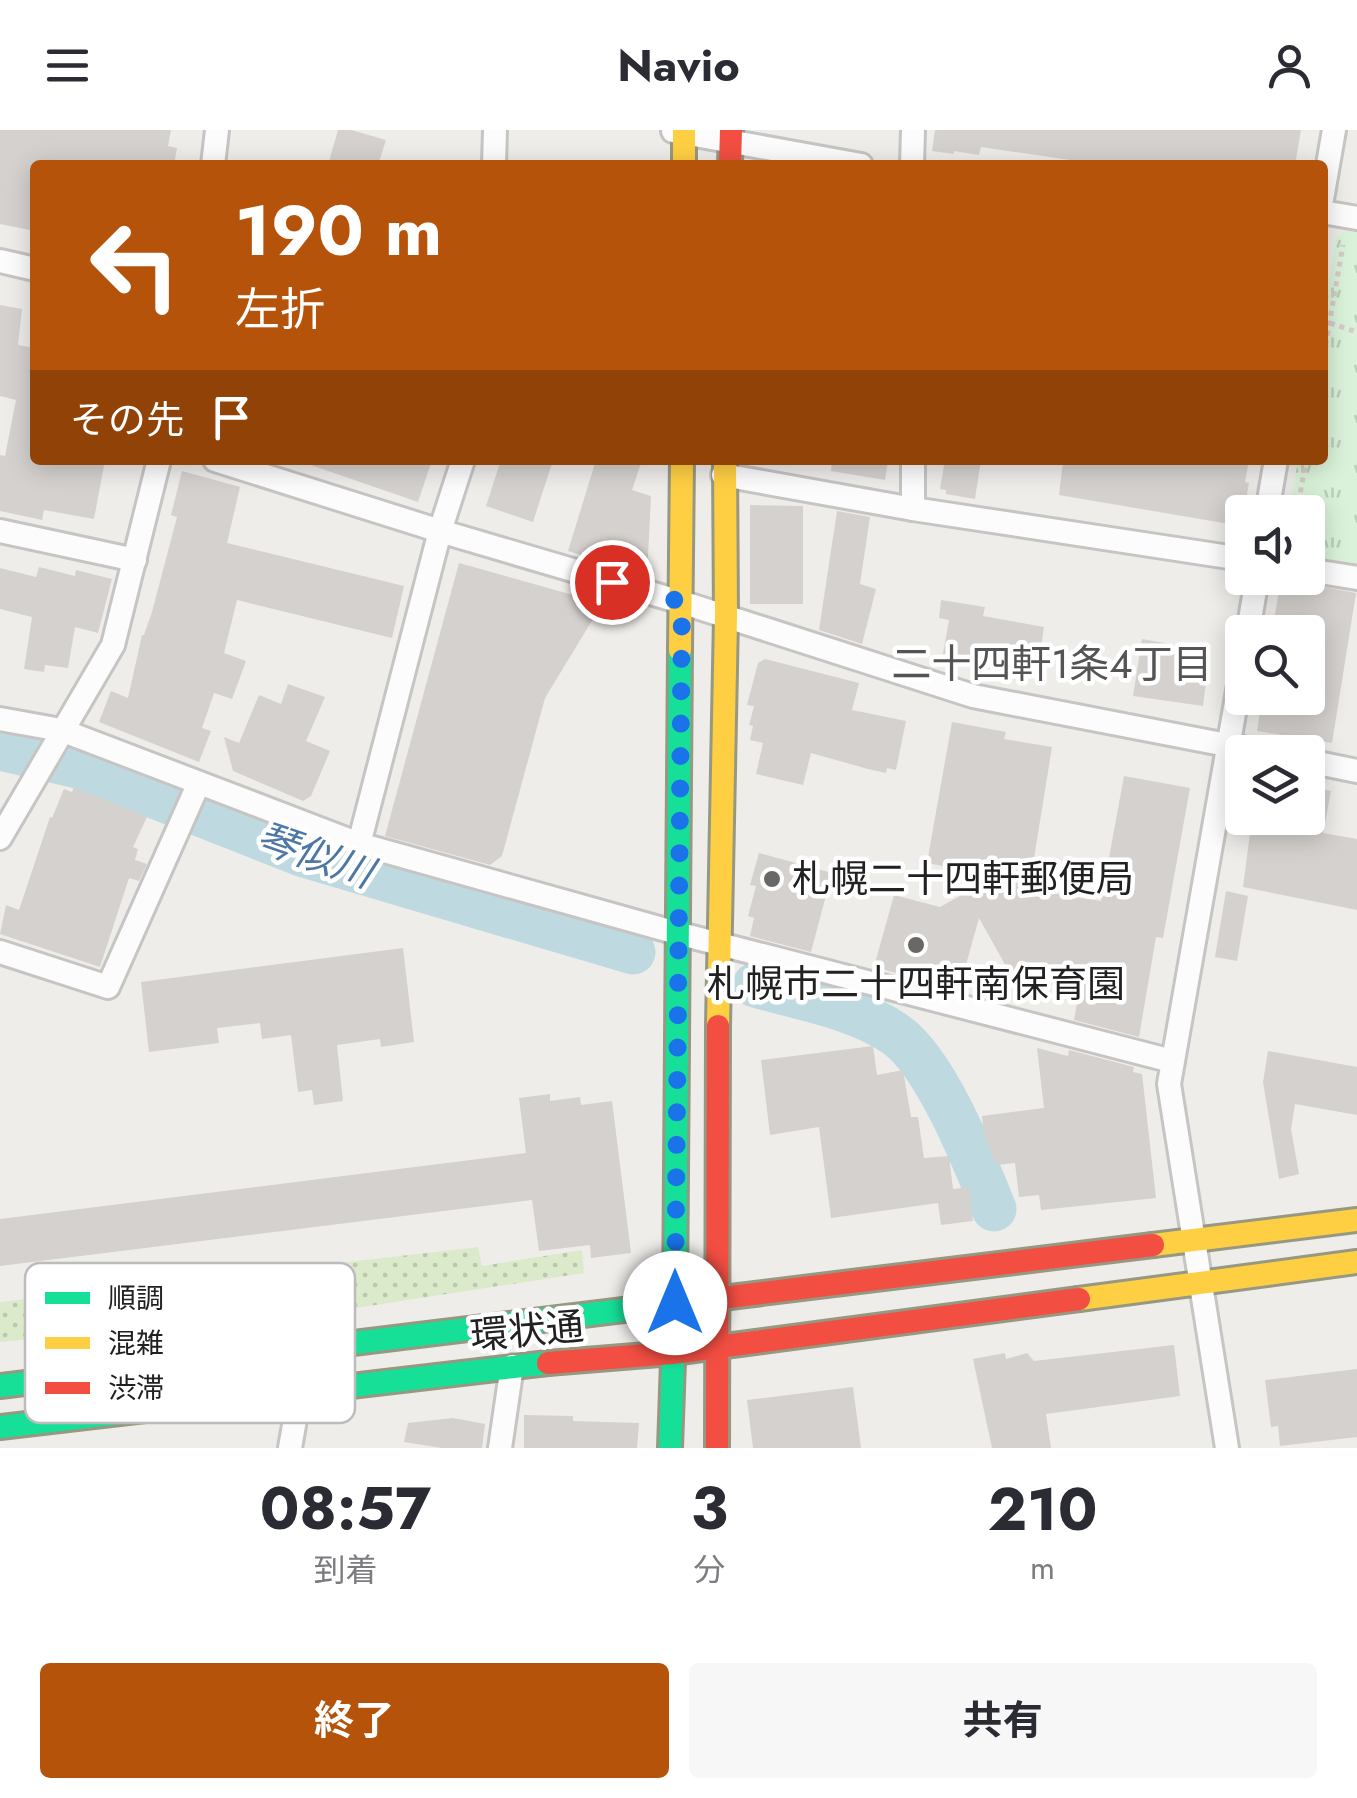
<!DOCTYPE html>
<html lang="ja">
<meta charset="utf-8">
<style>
:root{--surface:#fff;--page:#f7f7f7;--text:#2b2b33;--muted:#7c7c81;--accent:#b45309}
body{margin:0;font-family:Jost,"Noto Sans JP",sans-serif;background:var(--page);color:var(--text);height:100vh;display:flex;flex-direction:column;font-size:38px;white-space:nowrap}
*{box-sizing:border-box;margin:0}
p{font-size:32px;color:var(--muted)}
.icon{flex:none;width:55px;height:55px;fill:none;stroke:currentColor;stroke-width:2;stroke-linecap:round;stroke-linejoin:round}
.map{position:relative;height:1318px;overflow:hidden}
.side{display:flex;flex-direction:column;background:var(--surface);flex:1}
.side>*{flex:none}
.top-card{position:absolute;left:30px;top:30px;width:1298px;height:305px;border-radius:10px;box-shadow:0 5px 25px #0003;background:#b45309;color:#fff;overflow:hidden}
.buttons{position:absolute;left:1225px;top:365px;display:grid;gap:20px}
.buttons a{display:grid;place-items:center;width:100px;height:100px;border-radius:10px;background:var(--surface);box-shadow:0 5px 25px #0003;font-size:50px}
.pin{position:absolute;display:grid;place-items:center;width:85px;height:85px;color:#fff;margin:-42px;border:5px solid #fff;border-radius:50%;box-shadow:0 2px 10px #0007}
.me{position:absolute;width:110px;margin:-55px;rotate:0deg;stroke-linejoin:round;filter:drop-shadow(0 0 8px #0008)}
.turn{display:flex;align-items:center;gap:35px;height:210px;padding:0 40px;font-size:45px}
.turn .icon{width:130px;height:130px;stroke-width:2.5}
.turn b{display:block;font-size:70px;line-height:85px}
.then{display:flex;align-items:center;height:95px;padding:0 40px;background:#0003;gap:20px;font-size:38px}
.eta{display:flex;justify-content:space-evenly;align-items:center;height:170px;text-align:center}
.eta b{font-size:60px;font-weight:700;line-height:70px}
.button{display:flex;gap:20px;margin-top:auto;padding:20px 40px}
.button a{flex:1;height:115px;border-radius:10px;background:var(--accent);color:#fff;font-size:40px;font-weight:700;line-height:115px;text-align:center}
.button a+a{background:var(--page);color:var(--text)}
header{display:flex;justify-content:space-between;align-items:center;height:130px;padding:0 40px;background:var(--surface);font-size:45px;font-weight:700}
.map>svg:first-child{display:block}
</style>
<header><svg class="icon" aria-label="menu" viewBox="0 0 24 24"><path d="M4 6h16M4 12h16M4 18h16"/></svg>Navio<svg class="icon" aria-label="person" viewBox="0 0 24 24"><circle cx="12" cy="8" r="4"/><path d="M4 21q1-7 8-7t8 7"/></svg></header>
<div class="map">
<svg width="1357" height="1318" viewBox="0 0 1357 1318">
<defs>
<pattern id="grass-dots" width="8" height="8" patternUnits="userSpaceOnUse" patternTransform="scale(2.5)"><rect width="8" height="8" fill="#dbeacb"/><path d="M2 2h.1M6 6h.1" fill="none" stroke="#bcc8ae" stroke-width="1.8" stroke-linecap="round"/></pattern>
<pattern id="park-tufts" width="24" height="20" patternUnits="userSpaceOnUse" patternTransform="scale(2.5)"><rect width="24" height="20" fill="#daf2da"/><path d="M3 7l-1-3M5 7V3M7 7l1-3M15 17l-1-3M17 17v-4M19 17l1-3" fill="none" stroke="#bbcfbb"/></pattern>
</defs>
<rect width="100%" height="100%" fill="#efedea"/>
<!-- grass -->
<path fill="url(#grass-dots)" d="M478,1117L482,1136L582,1120L584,1143L343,1180L0,1212V1172Z"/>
<!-- park -->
<path fill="url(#park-tufts)" d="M1345,100L1357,102V436L1308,427V382H1289L1298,330H1322L1323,187L1336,107Z"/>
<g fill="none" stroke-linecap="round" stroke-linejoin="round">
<!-- river -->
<g stroke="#bfd9e0" stroke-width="45">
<path d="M0,618L78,636L304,725L633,822"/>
<path d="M755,855C800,868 856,877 895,904C936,932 975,1032 994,1079"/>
</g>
</g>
<!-- building -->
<g fill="#d4d1ce">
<path d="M0,0H171L168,16L177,18L174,35H35V101L0,94Z"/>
<path d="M338,0H351L386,10L378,35H328Z"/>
<path d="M935,0H1301L1295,35H1104L981,17L979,25L954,21V24L932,21Z"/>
<path d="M0,175L22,179L18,215L35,218V330H105L94,389L44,380L42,390L0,381V325L5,326L16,270L0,266Z"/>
<path d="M306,330H432L418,372L305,333Z"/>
<path d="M501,330H553L533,392L486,376Z"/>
<path d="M596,330H642L632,360L651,366L647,446L568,421Z"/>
<path d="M832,330H888L885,350L831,341Z"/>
<path d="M945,330H981L975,369L946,364V360L940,359Z"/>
<path d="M1077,330H1249L1245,352L1249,353L1241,396L1059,365L1063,332L1076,334Z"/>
<path d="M182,341L240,357L227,413L404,456L392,508L237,470L224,523L246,531L232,569L214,563L202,598L211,601L199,632L99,592L111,561L128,568L142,505H144L152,482L177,387L171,385Z"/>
<path d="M750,375L803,376V474H750Z"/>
<path d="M837,381L870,387L860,454L876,459L862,514L819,500Z"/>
<path d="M459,433L591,470L596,480L593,489L545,568L502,726L490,735L385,706Z"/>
<path d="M39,437L75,446L76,440L112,449L98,503L75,497L68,538L45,535L44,542L24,539L32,487L0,479V438L36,447Z"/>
<path d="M1281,449L1356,463L1332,613L1257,601L1262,568H1308V502H1272Z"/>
<path d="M941,470L985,477L983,486L1044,497L1037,544L1026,542L1025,545L992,540L993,534L943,524L949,490L939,488Z"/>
<path d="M1142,509L1210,521L1203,576L1133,566Z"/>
<path d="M765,529L859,553L852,580L906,591L896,640L887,638L886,643L868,639L811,623L803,655L756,644L763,613L750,610L753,596L749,595L754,576L747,575L758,533Z"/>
<path d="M288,554L325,567L306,611L330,621L311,666L303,671L233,641L224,607L239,613L259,565L281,574Z"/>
<path d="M952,592L1006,602L1004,609L1052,617L1031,747L1039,761L1101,771L1124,646L1190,658L1163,808L1156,807L1139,907L1074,890L1083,837L1025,870L979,788L959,860L874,837L894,765L940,777L996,746L927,733Z"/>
<path d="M74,657L147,687L133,717L138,719L135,730L147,734L139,751L129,748L100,837L0,804L6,775L19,780L50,687L52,688L64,659L72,662Z"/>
<path d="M1308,657L1331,661L1323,703L1357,709V780L1243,757L1252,688H1308Z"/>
<path d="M759,723L832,743L811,822L750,806L754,788L748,786L756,756L750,755Z"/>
<path d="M1226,761L1248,766L1237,831L1215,827Z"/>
<path d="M403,818L414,912L381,917L380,909L337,915L343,971L314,975L312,960L298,962L291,905L262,909L260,893L217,898L219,913L149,922L141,852Z"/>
<path d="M873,916L877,945L903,940L911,987H918L924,1028L949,1026L953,1059L969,1057L973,1091L941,1095L938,1073L831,1088L819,997L770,1005L761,930Z"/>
<path d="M1037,918L1068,926L1069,920L1134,937L1133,942L1142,944L1156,1068L1041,1080L1039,1065L1019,1067L1015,1033L997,1035L984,1006L982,986L1044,978Z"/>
<path d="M1268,921L1357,937V985L1295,974L1291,999L1299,1044L1279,1049L1263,952Z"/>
<path d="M550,964V971L580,967L581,975L612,971L631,1123L591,1128L590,1115L539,1121L532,1070L0,1136V1089L526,1023L519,968Z"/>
<path d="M1174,1215L1180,1266L1046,1284L1051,1318H992L973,1229L1005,1223L1006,1229L1027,1223L1034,1231Z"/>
<path d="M1357,1239V1307L1280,1316L1278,1296L1271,1297L1265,1250Z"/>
<path d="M853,1257L861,1318H753L747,1270Z"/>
<path d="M524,1285L573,1286V1291L639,1293L637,1318H524Z"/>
<path d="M453,1288L485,1294L482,1318H442L404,1312L408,1293Z"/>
</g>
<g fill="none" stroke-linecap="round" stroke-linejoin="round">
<defs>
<g id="street">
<path d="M673,1L861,35"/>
<path d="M213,35L217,0"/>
<path d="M494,35L495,0"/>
<path d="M912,35L913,0"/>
<path d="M1322,69L1334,0"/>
<path d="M1322,82L1357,88"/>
<path d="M0,131L35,139"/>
<path d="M215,330L440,401L681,472L973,566L1263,622"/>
<path d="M913,330V379"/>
<path d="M723,345L913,379L1242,429"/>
<path d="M1267,382L1276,330"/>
<path d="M0,401L135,430"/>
<path d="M1308,440L1357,448"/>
<path d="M1248,502L1257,448"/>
<path d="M0,589L61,600L359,714L677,803L1172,931"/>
<path d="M1308,631L1357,641"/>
<path d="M0,708L113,515L159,330"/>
<path d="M359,714L440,401L463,330"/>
<path d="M0,822L108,857L198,655"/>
<path d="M290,1318L300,1261"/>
<path d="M500,1318L512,1236"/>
<path d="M1227,1318L1169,954L1242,538"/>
</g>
<g id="fast">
<path d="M0,1256L640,1178"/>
<path d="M0,1297L548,1233"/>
<path d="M670,1318L675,1173L680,520"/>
</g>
<g id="slow">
<path d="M684,0V35"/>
<path d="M680,520L682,330"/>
<path d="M718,896L726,487L725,330"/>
<path d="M1153,1115L1357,1090"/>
<path d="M1079,1169L1357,1132"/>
</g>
<g id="jam">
<path d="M730,35L731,0"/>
<path d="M640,1178L1153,1115"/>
<path d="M548,1233L672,1223L1079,1169"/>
<path d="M717,1318L718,896"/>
</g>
</defs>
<!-- street casing -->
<use href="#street" stroke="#c6c5c4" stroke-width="28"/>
<!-- fast casing -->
<use href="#fast" stroke="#969882" stroke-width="28"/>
<!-- slow casing -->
<use href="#slow" stroke="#969882" stroke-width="28"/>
<!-- jam casing -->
<use href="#jam" stroke="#969882" stroke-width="28"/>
<!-- path -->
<g stroke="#d7cbc9" stroke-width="5" stroke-dasharray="5 5" stroke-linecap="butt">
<path d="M1330,193L1357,202"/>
<path d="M1322,235L1343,115"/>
<path d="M1297,382L1306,330"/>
</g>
<!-- street -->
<use href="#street" stroke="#fdfcfc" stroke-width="22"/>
<!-- fast -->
<use href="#fast" stroke="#16e098" stroke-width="22"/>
<!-- slow -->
<use href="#slow" stroke="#ffcf43" stroke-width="22"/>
<!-- jam -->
<use href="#jam" stroke="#f24e42" stroke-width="22"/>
</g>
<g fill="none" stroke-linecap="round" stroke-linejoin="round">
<!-- route -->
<path stroke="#1a73e8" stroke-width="18" stroke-dasharray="0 32.4" d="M612,452L682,472L675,1173"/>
</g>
<!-- markers -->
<g fill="#696867" stroke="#fff" stroke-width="4">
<circle cx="772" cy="749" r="10"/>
<circle cx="916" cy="815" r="10"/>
</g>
<g text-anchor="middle" stroke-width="9" stroke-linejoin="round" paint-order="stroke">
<!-- poi labels -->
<g font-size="38" fill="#212121" stroke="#fff" text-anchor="start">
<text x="792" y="762">札幌二十四軒郵便局</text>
<text x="916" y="867" text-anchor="middle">札幌市二十四軒南保育園</text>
</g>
<!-- street labels -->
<g font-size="38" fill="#212121" stroke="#fff">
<text transform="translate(527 1201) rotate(-5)" y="13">環状通</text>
</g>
<!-- neighbourhood labels -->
<g font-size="40" fill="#545454" stroke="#fff">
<text x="1052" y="548">二十四軒1条4丁目</text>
</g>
<!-- water labels -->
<g font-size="40" font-style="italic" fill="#4e78a4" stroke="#fff">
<text transform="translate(315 725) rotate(19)" y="14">琴似川</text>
</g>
</g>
<!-- legend -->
<rect x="25" y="1133" width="330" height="160" rx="15" fill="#fff" stroke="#bcbcbc" stroke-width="2.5"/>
<rect x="45" y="1162" width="45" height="12" fill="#16e098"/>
<rect x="45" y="1207" width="45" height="12" fill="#ffcf43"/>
<rect x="45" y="1252" width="45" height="12" fill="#f24e42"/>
<g font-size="28" fill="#212121">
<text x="108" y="1178">順調</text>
<text x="108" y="1223">混雑</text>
<text x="108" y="1268">渋滞</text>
</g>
</svg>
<div class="buttons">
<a><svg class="icon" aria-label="sound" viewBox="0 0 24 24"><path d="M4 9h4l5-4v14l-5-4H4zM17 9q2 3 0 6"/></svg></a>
<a><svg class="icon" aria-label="search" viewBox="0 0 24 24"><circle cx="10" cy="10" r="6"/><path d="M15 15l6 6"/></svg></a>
<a><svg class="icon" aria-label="layers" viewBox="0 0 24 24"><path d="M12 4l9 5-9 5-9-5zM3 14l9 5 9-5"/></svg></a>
</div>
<div class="pin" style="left:612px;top:452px;background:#d93025"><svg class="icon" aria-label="arrive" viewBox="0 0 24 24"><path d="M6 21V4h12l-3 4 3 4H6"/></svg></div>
<svg class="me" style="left:675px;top:1173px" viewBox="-20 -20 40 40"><circle r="19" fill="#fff"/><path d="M0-13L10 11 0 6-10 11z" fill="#1a73e8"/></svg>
<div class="top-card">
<div class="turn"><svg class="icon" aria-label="left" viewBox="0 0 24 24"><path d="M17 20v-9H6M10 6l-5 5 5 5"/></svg><div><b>190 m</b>左折</div></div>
<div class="then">その先<svg class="icon" aria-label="arrive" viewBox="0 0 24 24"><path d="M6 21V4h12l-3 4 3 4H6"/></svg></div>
</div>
</div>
<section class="side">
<div class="eta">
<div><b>08:57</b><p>到着</p></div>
<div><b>3</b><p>分</p></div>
<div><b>210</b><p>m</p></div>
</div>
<div class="button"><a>終了</a><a>共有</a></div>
</section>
